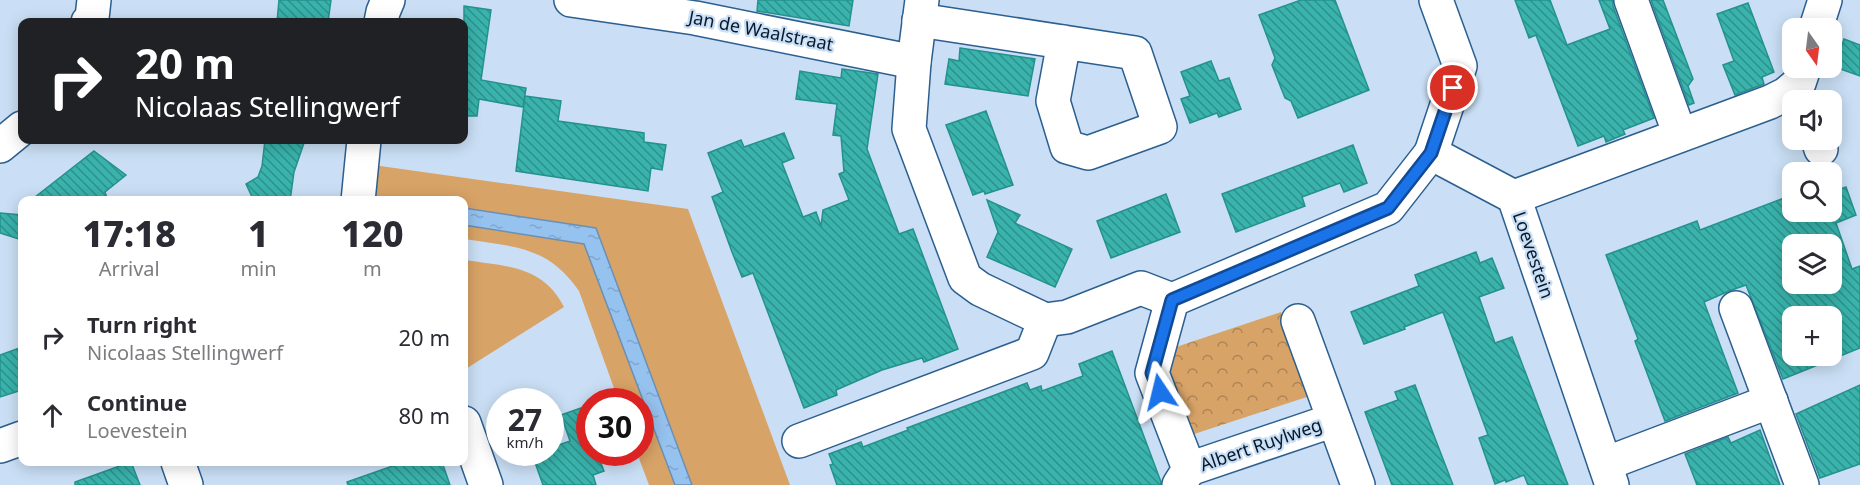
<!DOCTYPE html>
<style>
:root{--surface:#fff;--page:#f2f2f3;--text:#2b2b33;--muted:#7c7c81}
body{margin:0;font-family:"Noto Sans",sans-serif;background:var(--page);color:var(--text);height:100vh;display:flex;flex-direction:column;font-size:22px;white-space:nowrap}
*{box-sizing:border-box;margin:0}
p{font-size:20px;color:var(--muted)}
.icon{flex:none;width:33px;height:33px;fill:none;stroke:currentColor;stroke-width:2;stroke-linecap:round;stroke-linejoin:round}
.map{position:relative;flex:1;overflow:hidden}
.side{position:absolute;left:18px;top:196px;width:450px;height:270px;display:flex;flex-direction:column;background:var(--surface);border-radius:12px;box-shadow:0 3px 15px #0003}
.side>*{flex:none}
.hud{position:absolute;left:18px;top:18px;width:450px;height:126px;border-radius:12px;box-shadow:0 3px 15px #0003;background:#202124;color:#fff;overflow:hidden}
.needle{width:39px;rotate:166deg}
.tools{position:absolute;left:1782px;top:18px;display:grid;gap:12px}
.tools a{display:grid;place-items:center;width:60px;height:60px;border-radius:12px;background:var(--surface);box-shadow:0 3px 15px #0003;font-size:30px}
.speed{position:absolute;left:486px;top:388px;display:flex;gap:12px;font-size:30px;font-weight:700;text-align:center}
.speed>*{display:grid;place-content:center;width:78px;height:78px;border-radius:50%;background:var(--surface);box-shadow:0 3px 15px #0003;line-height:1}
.speed small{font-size:15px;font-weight:400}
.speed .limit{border:9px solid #d22;background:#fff;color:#111}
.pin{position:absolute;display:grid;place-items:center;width:51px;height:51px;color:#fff;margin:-26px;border:3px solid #fff;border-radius:50%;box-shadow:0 2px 6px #0007}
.me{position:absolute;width:66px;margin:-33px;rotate:350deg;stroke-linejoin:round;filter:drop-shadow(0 0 4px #0008)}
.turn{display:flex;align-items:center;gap:21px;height:126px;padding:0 18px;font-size:27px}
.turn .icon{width:78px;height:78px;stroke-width:2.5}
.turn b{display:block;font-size:42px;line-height:51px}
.eta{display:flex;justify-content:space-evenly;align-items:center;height:102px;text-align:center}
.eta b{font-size:36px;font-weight:800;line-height:42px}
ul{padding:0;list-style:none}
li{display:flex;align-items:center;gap:18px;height:78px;padding:0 18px}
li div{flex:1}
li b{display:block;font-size:22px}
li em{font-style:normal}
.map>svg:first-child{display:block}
</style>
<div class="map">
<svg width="1860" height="485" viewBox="0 0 1860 485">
<defs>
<pattern id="park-crowns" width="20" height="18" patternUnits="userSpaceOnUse" patternTransform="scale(1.5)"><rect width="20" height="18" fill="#d8a367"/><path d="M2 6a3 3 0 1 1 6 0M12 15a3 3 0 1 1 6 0" fill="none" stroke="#ad8455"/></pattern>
<pattern id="water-ripples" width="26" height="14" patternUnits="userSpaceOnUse" patternTransform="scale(1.5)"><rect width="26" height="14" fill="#96c2ef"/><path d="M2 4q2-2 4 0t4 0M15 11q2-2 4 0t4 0" fill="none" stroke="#80a6cd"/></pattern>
<pattern id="building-back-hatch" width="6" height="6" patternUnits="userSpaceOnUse" patternTransform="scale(1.5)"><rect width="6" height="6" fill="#39b3ac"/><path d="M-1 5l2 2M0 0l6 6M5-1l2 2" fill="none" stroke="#2e918c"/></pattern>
</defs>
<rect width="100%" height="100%" fill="#cadff5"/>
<!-- grass -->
<g fill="#d8a367">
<path d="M373,165L688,209L790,485H649L637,453H640V402H619L579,291C547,245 514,247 464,239V201H370Z"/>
<path d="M464,260C504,266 543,265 564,307L464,370Z"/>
</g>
<!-- park -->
<path fill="url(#park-crowns)" d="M1281,312L1313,395L1185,437L1163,370L1167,350Z"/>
<!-- water -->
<path fill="url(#water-ripples)" stroke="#6a90b5" stroke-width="1.5" d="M464,208L596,228L692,485H675L584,244L464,225Z"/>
<!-- building -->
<g fill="url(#building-back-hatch)" stroke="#24928c" stroke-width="1.5" fill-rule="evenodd">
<path d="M279,0H331L328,22H277Z"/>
<path d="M758,0H853L849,26L757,11Z"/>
<path d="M1301,0H1335L1369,90L1298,118L1291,101L1285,98L1272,65L1275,58L1259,15Z"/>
<path d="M1515,0H1550L1567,45L1610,29L1599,0H1613V6L1654,118L1623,130L1625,134L1606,142L1604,136L1578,146L1536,35L1529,38Z"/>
<path d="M1651,0H1663L1693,79L1688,86L1694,103L1689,105Z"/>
<path d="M1748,3L1774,72L1762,77L1764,84L1735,95L1723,65L1734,61L1717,14Z"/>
<path d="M464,6L491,10L481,80L526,88L523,107L479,99L477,116H464Z"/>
<path d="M1844,39L1860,45V76L1835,67Z"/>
<path d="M960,48L1035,59L1028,96L945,84L949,59L959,61Z"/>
<path d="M1211,61L1219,81L1229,78L1241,109L1219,117L1217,113L1190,123L1181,99L1190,96L1181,72Z"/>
<path d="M842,69L878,74L867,149L899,234L913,229L958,349L924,362L922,358L882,370L836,390L837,395L804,408L753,273L742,277L732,252L712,197L723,192L708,153L741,140L744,147L784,133L794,158L782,163L803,217L816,212L821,226L823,210L849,200L839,174L844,172L841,136L833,135L837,104L796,99L800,71L841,78Z"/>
<path d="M525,96L561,101L558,121L644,133V142L666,145L662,170L651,168L648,191L516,171Z"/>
<path d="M986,111L1013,185L985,194L984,191L973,195L946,125Z"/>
<path d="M265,140H305L294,172L290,201H254L246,184L258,177L262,166Z"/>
<path d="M1353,145L1367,183L1344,192L1340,183L1302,197L1305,206L1236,232L1222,194Z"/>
<path d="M94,151L126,175L105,192L108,201H30Z"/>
<path d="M1846,187L1856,215L1836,223L1852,269L1860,266V348L1783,379L1746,285L1729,291L1704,302L1738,393L1665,421L1635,341L1638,339L1606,255L1697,221L1700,230L1792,195V212H1832V191V192ZM1792,244H1832V284H1792ZM1792,316H1832V356H1792Z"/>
<path d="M1166,194L1180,232L1111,258L1097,221Z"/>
<path d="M987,200L1020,215L1015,223L1072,249L1055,287L987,257L998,232Z"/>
<path d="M0,213L22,215V240L0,233Z"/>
<path d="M1476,252L1480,263L1492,258L1504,288L1479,297L1495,343L1512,337L1568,485H1528L1524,475L1506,482L1505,480L1495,484L1479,438L1488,435L1443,312L1404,327L1405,329L1364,344L1351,312L1419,286L1415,275Z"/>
<path d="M22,347V390L0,397V355Z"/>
<path d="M1112,351L1161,482L1160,485H837L830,465L833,464L829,454L861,442L863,447L908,430L907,428L1027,383L1030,390L1041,386L1042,391L1083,376L1079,364Z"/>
<path d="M1415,385L1433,433L1453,485H1392L1365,412L1398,400L1395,392Z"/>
<path d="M1860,385V464L1820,478L1796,414Z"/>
<path d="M581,408L590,431V453H597L604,471L593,475L596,485H543L532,454L550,453V448L570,441L561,415Z"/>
<path d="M1760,430L1780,485H1697L1685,454L1728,437L1731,443Z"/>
<path d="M131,462L140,485H75V482Z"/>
<path d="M404,462H442L450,485H348L347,482Z"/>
</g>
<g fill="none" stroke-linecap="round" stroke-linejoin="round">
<defs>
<g id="minor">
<path d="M571,0L695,18L914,62"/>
<path d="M922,0L914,62L909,129L965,278L980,289L1045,320L1067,317L1141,288L1172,300"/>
<path d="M1436,0L1460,66L1431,153L1514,197L1612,485"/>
<path d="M1631,0L1680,135"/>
<path d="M919,20L1135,53L1160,127L1088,153L1067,147L1053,101L1064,42"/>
<path d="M88,22L92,18L94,0"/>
<path d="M381,22L383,12L388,0"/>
<path d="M1816,28L1825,0"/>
<path d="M1818,140L1821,149"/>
<path d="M0,146L22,128"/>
<path d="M1514,197L1770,102L1786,94L1799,83L1804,68"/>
<path d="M358,201L364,140"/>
<path d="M1736,308L1802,485"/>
<path d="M1298,321L1358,485"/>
<path d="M464,423L486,485"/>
<path d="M799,441L1032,353L1045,320"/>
<path d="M0,446L22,438"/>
<path d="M178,462L186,485"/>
<path d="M1605,464L1771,401"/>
<path d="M1189,469L1334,420"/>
<path d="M1179,485L1189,469L1152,373L1172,300L1388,208L1431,153"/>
</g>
</defs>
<!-- minor casing -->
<use href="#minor" stroke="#2c5f8f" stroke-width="36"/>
<!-- minor -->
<use href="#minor" stroke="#fff" stroke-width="33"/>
</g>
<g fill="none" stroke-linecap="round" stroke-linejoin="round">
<defs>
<path id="route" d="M1160,392L1152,373L1172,300L1388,208L1431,153L1453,88"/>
</defs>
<!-- route casing -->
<use href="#route" stroke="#114b97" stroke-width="15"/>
<!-- route -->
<use href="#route" stroke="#1a73e8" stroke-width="10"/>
</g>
<g text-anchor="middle" stroke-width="4.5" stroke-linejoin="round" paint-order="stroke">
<!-- street labels -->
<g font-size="18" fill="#051a2d" stroke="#cadff5">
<text transform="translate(761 31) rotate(11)" y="6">Jan de Waalstraat</text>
<text transform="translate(1533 255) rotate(71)" y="6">Loevestein</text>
<text transform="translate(1261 445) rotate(-19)" y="6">Albert Ruylweg</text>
</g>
</g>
</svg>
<div class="tools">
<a><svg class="needle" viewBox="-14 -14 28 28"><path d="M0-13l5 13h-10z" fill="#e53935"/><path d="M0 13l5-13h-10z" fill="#7c7c81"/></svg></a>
<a><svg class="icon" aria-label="sound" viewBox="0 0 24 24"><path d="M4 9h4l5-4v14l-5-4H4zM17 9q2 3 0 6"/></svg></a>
<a><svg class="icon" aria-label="search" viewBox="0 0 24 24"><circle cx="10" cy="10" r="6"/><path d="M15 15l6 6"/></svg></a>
<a><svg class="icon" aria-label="layers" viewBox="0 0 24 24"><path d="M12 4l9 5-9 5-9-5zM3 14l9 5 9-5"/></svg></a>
<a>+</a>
</div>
<div class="speed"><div>27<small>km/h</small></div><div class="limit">30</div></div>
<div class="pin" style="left:1453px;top:88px;background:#d93025"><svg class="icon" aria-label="arrive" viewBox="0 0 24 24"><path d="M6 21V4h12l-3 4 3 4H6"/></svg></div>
<svg class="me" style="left:1160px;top:392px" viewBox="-20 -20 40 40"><path d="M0-17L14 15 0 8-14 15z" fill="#1a73e8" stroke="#fff" stroke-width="4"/></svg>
<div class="hud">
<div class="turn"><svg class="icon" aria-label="right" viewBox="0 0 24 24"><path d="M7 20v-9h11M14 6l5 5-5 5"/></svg><div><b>20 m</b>Nicolaas Stellingwerf</div></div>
</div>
<section class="side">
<div class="eta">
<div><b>17:18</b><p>Arrival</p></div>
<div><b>1</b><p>min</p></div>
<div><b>120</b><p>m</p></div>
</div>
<ul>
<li><svg class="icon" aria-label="right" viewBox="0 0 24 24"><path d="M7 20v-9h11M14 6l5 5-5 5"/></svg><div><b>Turn right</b><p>Nicolaas Stellingwerf</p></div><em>20 m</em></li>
<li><svg class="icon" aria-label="ahead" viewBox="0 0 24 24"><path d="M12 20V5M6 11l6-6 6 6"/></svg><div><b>Continue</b><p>Loevestein</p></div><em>80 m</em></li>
</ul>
</section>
</div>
